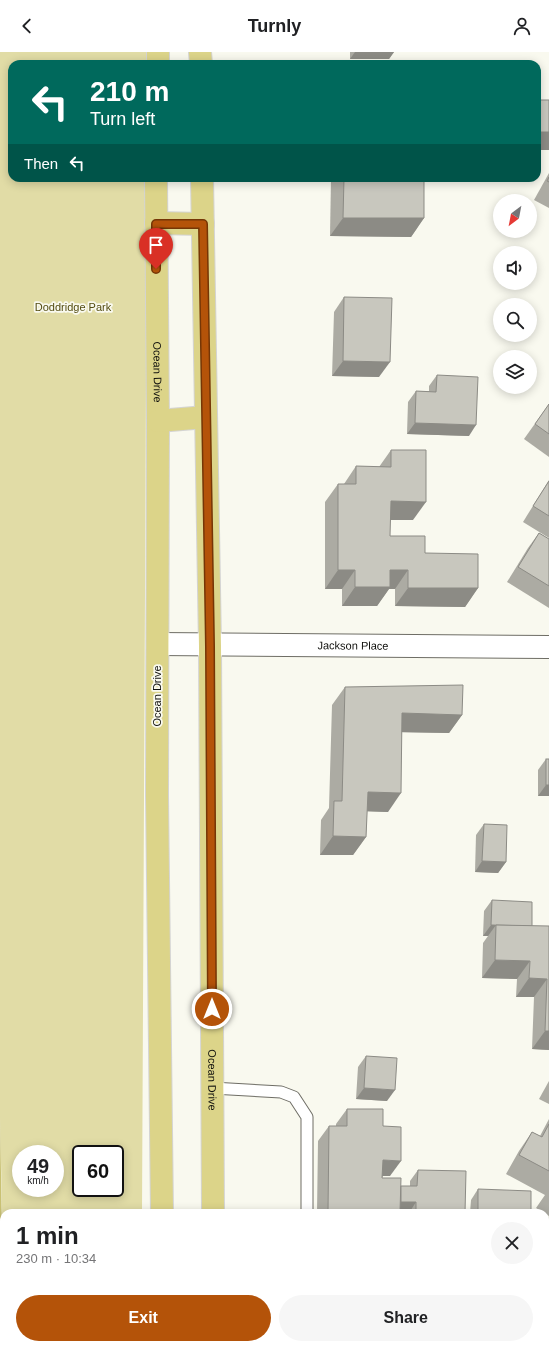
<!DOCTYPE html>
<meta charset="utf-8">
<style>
:root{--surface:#fff;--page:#f6f6f6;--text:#202124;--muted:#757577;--accent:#b45309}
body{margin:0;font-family:Arial,sans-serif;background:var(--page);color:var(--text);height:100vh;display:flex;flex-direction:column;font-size:15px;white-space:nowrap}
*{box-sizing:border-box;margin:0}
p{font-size:13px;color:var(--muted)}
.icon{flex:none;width:22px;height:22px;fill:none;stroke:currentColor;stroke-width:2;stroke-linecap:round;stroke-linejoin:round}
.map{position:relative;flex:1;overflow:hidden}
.side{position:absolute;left:0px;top:1157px;width:549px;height:140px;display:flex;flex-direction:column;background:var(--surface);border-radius:12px 12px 0 0;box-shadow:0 2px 10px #0003}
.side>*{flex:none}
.banner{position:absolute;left:8px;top:8px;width:533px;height:122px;border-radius:12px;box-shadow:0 2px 10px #0003;background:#00695c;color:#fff;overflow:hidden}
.needle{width:26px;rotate:212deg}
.fabs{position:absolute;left:493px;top:142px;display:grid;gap:8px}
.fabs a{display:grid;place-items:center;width:44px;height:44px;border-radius:50%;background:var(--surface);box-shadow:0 2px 10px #0003;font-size:20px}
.speed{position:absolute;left:12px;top:1093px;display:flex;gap:8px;font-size:20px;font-weight:700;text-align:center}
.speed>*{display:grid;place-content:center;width:52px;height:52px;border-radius:50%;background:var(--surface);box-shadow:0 2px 10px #0003;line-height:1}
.speed small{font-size:10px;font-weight:400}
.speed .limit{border:2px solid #111;border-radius:6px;background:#fff;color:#111}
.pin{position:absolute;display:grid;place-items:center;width:34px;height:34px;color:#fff;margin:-41px -17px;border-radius:50% 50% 50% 0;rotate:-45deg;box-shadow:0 0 4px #0007}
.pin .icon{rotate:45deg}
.me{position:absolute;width:44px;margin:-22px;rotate:0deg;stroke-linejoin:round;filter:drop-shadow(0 0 3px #0008)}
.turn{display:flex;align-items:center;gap:14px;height:84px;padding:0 16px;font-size:18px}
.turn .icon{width:52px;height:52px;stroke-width:2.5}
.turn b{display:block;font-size:28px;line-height:34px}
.then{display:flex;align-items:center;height:38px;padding:0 16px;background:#0003;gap:8px;font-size:15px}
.round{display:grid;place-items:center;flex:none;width:42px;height:42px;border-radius:21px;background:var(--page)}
.summary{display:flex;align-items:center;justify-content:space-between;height:68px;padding:0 16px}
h1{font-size:24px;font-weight:700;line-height:30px}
.button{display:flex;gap:8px;margin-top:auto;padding:8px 16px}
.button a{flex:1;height:46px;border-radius:24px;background:var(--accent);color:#fff;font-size:16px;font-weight:700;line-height:46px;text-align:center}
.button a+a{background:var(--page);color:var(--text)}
header{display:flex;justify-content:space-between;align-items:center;height:52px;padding:0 16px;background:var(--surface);font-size:18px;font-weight:700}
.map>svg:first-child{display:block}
</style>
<header><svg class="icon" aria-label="back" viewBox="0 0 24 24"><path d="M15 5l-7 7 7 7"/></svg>Turnly<svg class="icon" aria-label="person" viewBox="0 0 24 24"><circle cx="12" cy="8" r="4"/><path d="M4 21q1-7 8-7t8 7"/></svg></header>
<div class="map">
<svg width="549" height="1297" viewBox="0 0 549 1297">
<rect width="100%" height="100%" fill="#f9f9ef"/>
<!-- green -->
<g fill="#e1dca6" fill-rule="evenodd">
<path d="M0,0H148V12H12V126H147L142,1161H4V1248L0,1064ZM21,1102H55V1136H21ZM81,1102H115V1136H81Z"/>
<path d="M41,1293H142V1297H44Z"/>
</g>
<!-- water -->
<path fill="#c9c174" d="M0,1064L4,1293H41L44,1297H0Z"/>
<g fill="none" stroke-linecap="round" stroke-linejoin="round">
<defs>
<path id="lane" d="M212,1036L281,1040L294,1045L307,1065V1161"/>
<g id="street">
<path id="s1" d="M158,592L549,595"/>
</g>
<path id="secondary" d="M545,1242H549"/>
<g id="primary">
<path d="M200,0L201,12"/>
<path d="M158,12V0"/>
<path id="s2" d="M156,126L158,369L157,743L162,1161"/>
<path id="s3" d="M202,126L210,594L213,1161"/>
<path d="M156,171L203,172"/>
<path d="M158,369L206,365"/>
<path d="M161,1297V1293"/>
<path d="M212,1297V1293"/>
</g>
</defs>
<!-- lane casing -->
<use href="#lane" stroke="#6e6d65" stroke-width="13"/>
<!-- street casing -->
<use href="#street" stroke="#6e6d65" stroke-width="24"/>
<!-- secondary casing -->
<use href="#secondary" stroke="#6e6d65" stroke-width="24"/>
<!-- primary casing -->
<use href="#primary" stroke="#d4d4d3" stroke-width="24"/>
<!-- lane -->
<use href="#lane" stroke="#fff" stroke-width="11"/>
<!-- street -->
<use href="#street" stroke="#fff" stroke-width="22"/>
<!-- secondary -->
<use href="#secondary" stroke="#fff" stroke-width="22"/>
<!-- primary -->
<use href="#primary" stroke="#dcd489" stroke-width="22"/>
</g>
<!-- wall -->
<g fill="#acaba3">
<path d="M350,0H394L389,7H350Z"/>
<path d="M549,121V156L534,148Z"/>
<path d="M331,126H424V166L411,185L330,184Z"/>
<path d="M344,245L379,325L332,324L334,260Z"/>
<path d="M437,323L469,384L407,382L408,350L416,339H429V334Z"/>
<path d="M549,352V405L524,387Z"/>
<path d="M391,398L413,468H390V484L425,501L478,536L465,555L395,554V537H389L377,554H342V537H325V450L338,432H344L356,414L379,415Z"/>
<path d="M549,428V486L523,470Z"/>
<path d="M539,481L549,487V556L507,530L528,496Z"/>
<path d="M345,635L462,663L449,681L402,680L388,760L367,759L366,785L353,803H320L321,768L329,756L332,653Z"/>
<path d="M546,707H549V744H538V718Z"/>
<path d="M484,772L506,810L498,821L475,820L476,783Z"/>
<path d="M492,848L532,874H549V998L532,997L534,945H516L517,927L482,926L483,891L488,884H483L484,859Z"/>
<path d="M366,1004L387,1049L356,1047L358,1015Z"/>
<path d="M549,1029V1052L539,1047Z"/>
<path d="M347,1057L383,1074L390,1124H383L382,1126L401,1134H410V1129L418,1118L465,1161H317L318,1089L329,1074H336V1072Z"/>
<path d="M549,1067V1164L536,1156L545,1143L506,1122L519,1099L532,1080L540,1084Z"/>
<path d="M478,1137L531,1161H470L471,1148Z"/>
<path d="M363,1293H405V1297H361V1295Z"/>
</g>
<!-- shaded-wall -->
<g fill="#8c8b85">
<path d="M355,0H394L389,7H350Z"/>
<rect x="537" y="80" width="12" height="18"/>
<path d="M343,166H424L411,185L330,184Z"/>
<path d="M343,309L390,310L379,325L332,324Z"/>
<path d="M415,371L476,373L469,384L407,382Z"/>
<path d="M391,449L426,450L413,468H378Z"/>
<path d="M338,518H355L342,537H325Z"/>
<path d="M390,518H408L395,537H389L377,554H342L355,535Z"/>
<path d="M408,536H478L465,555L395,554Z"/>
<path d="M402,661L462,663L449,681L389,680Z"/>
<path d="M546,733H549V744H538Z"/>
<path d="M368,740L401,741L388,760L355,759Z"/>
<path d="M333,784L366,785L353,803H320Z"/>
<path d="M482,809L506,810L498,821L475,820Z"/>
<path d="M491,873H496L488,884H483Z"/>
<path d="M495,908L530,909L517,927L482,926Z"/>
<path d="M529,926L547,927L534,945H516Z"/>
<path d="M545,979H549V998L532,997Z"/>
<path d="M364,1036L395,1038L387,1049L356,1047Z"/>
<path d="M383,1108L401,1109L390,1124H372Z"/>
<path d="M400,1150H416L409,1161H327L328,1159Z"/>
</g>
<!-- building -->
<g fill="#c8c7be" stroke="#8c8b85">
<rect x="537" y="48" width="12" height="32"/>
<path d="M549,125V130L547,129Z"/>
<path d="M344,126H424V166H343Z"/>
<path d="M344,245L392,246L390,310L343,309Z"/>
<path d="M437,323L478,325L476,373L415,371L416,339L436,340Z"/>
<path d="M549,352V382L535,372Z"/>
<path d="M391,398H426V450L391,449L390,484H425V501L478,502V536H408V518H390V535H355V518H338V432H356V414L391,415Z"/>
<path d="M549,429V464L533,454Z"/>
<path d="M539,481L549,487V534L518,515Z"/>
<path d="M463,633L462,663L402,661L401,741L368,740L366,785L333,784L334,749H342L345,635Z"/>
<rect x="546" y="707" width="3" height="26"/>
<path d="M484,772L507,773L506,810L482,809Z"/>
<path d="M492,848L532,850V874L491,873Z"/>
<path d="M496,873L549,874V979H545L547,927L529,926L530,909L495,908Z"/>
<path d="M366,1004L397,1006L395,1038L364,1036Z"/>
<path d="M347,1057H383V1074L401,1075V1109L383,1108L382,1126H401L400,1160L328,1159L329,1074H347Z"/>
<path d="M549,1072V1119L519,1103L532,1080L542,1085Z"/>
<path d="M418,1118L466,1119L465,1161H416V1150H401V1134H417Z"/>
<path d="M478,1137L531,1139V1161H478Z"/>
<rect x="371" y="1293" width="34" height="4"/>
</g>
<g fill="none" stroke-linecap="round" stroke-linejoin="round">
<defs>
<path id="route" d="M156,217V172H203L210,594L212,957"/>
</defs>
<!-- route casing -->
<use href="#route" stroke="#753606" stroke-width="10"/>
<!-- route -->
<use href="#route" stroke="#b45309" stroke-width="7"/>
</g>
<g text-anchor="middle" stroke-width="3.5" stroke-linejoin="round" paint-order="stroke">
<!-- park labels -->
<g font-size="11" fill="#544d12" stroke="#f9f9ef">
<text x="73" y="259">Doddridge Park</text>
</g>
<!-- street labels -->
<g font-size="11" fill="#10100d" stroke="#f9f9ef">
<text dy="4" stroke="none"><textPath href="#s2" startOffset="194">Ocean Drive</textPath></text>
<text dy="4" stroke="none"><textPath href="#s1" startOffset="195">Jackson Place</textPath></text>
<text transform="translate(157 644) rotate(-90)" y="4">Ocean Drive</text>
<text dy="4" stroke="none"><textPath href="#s3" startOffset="902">Ocean Drive</textPath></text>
</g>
</g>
</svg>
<div class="fabs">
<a><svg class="needle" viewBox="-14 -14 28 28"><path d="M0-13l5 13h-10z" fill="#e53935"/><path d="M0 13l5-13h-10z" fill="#757577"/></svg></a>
<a><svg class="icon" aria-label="sound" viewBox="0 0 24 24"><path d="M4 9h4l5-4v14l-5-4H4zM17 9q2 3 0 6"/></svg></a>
<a><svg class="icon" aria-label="search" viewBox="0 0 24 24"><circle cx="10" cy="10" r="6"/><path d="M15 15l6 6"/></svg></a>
<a><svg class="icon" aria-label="layers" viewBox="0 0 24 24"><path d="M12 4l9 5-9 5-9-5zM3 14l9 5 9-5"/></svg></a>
</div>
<div class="speed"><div>49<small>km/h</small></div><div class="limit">60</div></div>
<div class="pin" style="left:156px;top:217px;background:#d93025"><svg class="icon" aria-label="arrive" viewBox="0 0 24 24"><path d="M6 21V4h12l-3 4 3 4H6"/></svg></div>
<svg class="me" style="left:212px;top:957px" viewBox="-20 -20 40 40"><circle r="17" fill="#b45309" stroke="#fff" stroke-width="3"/><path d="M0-11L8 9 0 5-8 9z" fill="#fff"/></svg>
<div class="banner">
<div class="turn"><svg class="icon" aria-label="left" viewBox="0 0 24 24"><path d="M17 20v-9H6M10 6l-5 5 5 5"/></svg><div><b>210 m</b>Turn left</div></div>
<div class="then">Then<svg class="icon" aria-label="left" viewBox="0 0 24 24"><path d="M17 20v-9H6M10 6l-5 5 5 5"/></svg></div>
</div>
<section class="side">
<div class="summary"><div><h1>1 min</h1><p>230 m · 10:34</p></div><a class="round"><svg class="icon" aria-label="close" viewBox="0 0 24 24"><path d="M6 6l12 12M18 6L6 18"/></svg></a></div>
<div class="button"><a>Exit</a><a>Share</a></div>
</section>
</div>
